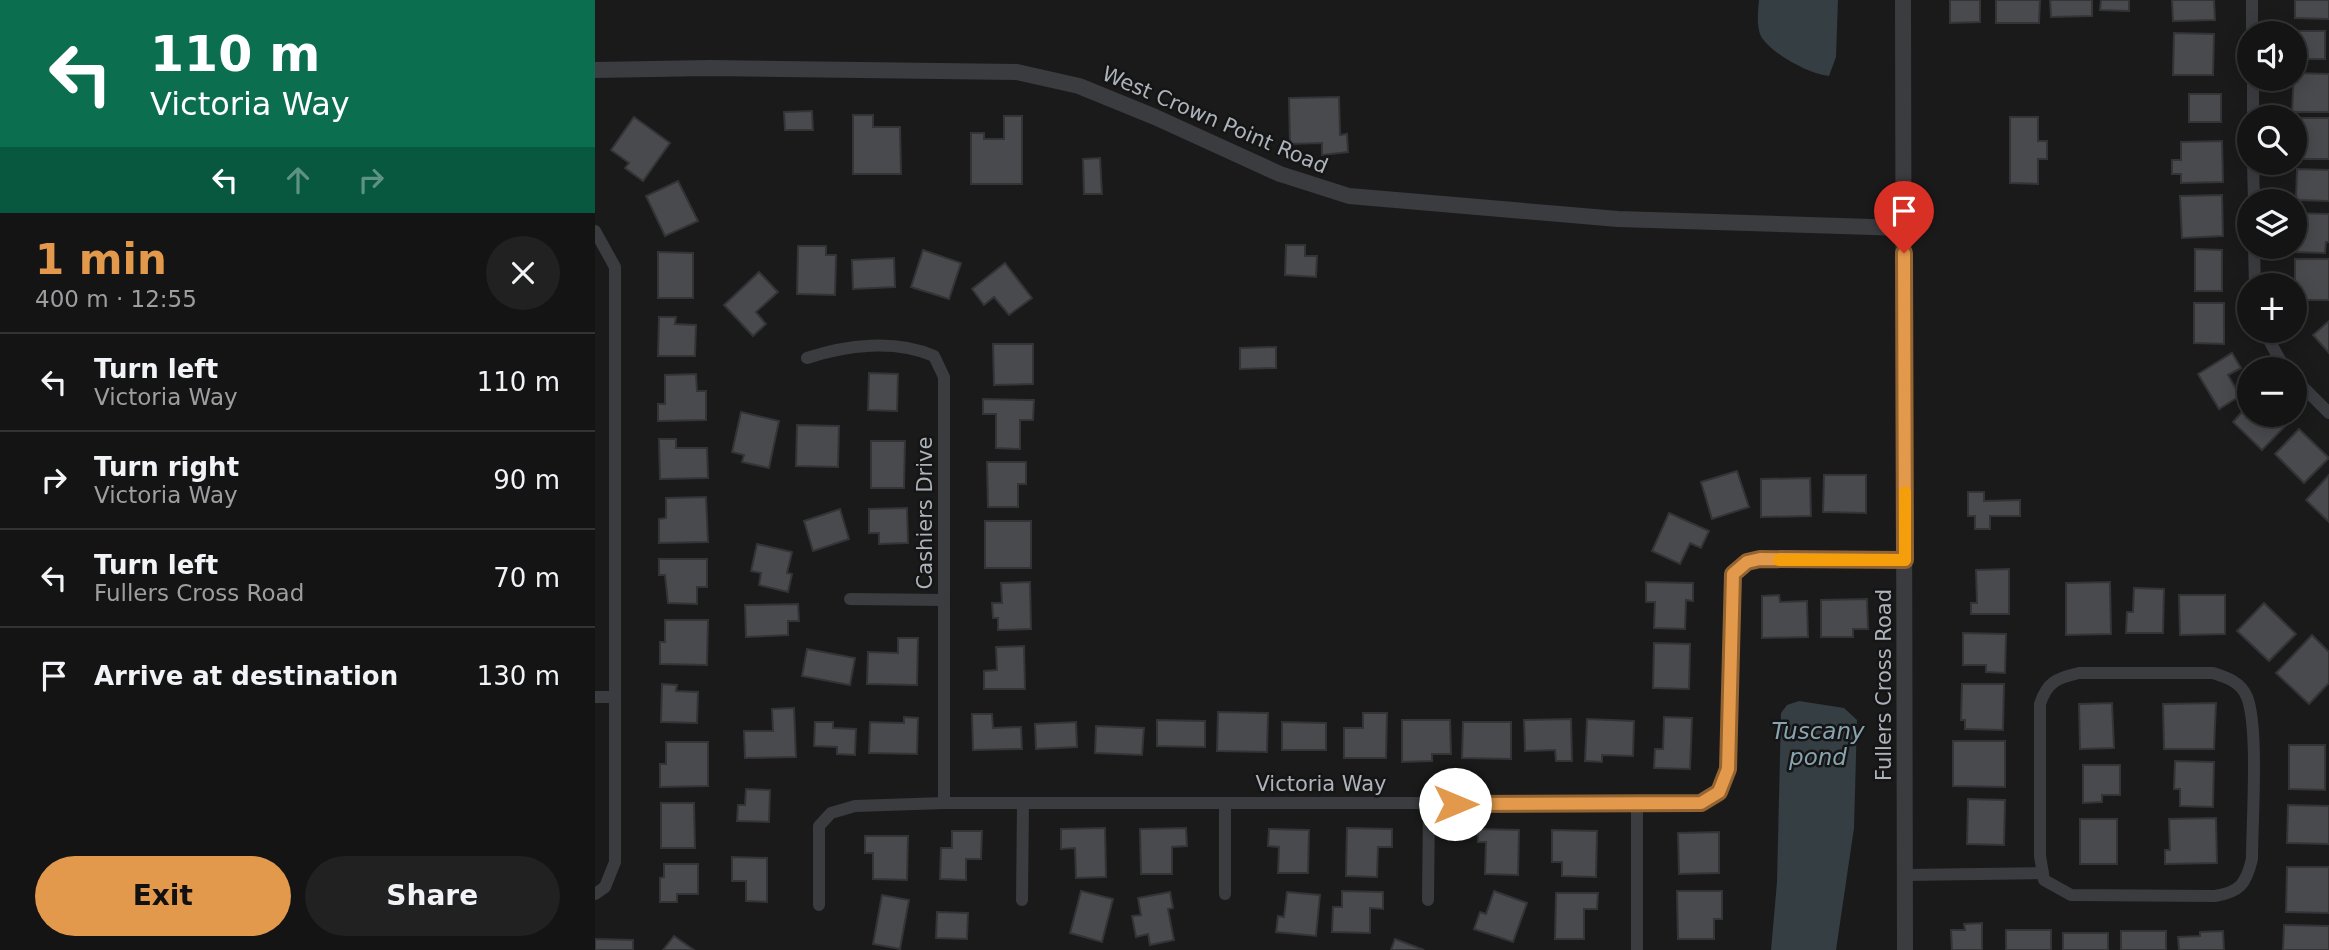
<!DOCTYPE html>
<meta charset="utf-8">
<style>
:root{--surface:#141414;--page:#212122;--text:#f1f3f6;--muted:#9d9ea0;--line:#333334;--accent:#e2994b}
body{margin:0;font-family:"DejaVu Sans",sans-serif;background:var(--page);color:var(--text);height:100vh;display:flex;flex-direction:column;font-size:26px;white-space:nowrap}
*{box-sizing:border-box;margin:0}
p{font-size:23px;color:var(--muted)}
.icon{flex:none;width:38px;height:38px;fill:none;stroke:currentColor;stroke-width:2;stroke-linecap:round;stroke-linejoin:round}
.map{position:relative;flex:1;overflow:hidden}
.panel{display:flex;flex-direction:column;background:var(--surface);width:595px}
.panel>*{flex:none}
.guide{background:#0b6e4f;color:#fff;overflow:hidden}
.fabs{position:absolute;left:1642px;top:21px;display:grid;gap:14px}
.fabs a{display:grid;place-items:center;width:70px;height:70px;border-radius:50%;background:var(--surface);box-shadow:0 4px 18px #0003,0 0 0 2px var(--line);font-size:35px}
.pin{position:absolute;display:grid;place-items:center;width:60px;height:60px;color:#fff;margin:-72px -30px;border-radius:50% 50% 50% 0;rotate:-45deg;box-shadow:0 0 7px #0007}
.pin .icon{rotate:45deg}
.me{position:absolute;width:77px;margin:-38px;rotate:90deg;stroke-linejoin:round;filter:drop-shadow(0 0 5px #0008)}
.turn{display:flex;align-items:center;gap:24px;height:147px;padding:0 35px;font-size:32px}
.turn .icon{width:91px;height:91px;stroke-width:2.5}
.turn b{display:block;font-size:49px;line-height:60px}
.lanes{display:flex;align-items:center;height:66px;padding:0 35px;background:#0003;justify-content:center;gap:35px;direction:ltr}
.lanes .off{opacity:.35}
.round{display:grid;place-items:center;flex:none;width:74px;height:74px;border-radius:37px;background:var(--page)}
.summary{display:flex;align-items:center;justify-content:space-between;height:119px;padding:0 35px}
h1{font-size:42px;font-weight:700;line-height:52px;color:var(--accent)}
.button{display:flex;gap:14px;margin-top:auto;padding:14px 35px}
.button a{flex:1;height:80px;border-radius:42px;background:var(--accent);color:#111;font-size:28px;font-weight:700;line-height:80px;text-align:center}
.button a+a{background:var(--page);color:var(--text)}
ul{padding:0;list-style:none}
li{display:flex;align-items:center;gap:21px;height:98px;padding:0 35px;border-top:2px solid var(--line)}
li div{flex:1}
li b{display:block;font-size:26px}
li em{font-style:normal}
main{display:flex;flex:1;min-height:0}
.map>svg:first-child{display:block}
</style>
<main>
<section class="panel">
<div class="guide">
<div class="turn"><svg class="icon" aria-label="left" viewBox="0 0 24 24"><path d="M17 20v-9H6M10 6l-5 5 5 5"/></svg><div><b>110 m</b>Victoria Way</div></div>
<div class="lanes"><svg class="icon" aria-label="left" viewBox="0 0 24 24"><path d="M17 20v-9H6M10 6l-5 5 5 5"/></svg><svg class="icon off" aria-label="ahead" viewBox="0 0 24 24"><path d="M12 20V5M6 11l6-6 6 6"/></svg><svg class="icon off" aria-label="right" viewBox="0 0 24 24"><path d="M7 20v-9h11M14 6l5 5-5 5"/></svg></div>
</div>
<div class="summary"><div><h1>1 min</h1><p>400 m · 12:55</p></div><a class="round"><svg class="icon" aria-label="close" viewBox="0 0 24 24"><path d="M6 6l12 12M18 6L6 18"/></svg></a></div>
<ul>
<li><svg class="icon" aria-label="left" viewBox="0 0 24 24"><path d="M17 20v-9H6M10 6l-5 5 5 5"/></svg><div><b>Turn left</b><p>Victoria Way</p></div><em>110 m</em></li>
<li><svg class="icon" aria-label="right" viewBox="0 0 24 24"><path d="M7 20v-9h11M14 6l5 5-5 5"/></svg><div><b>Turn right</b><p>Victoria Way</p></div><em>90 m</em></li>
<li><svg class="icon" aria-label="left" viewBox="0 0 24 24"><path d="M17 20v-9H6M10 6l-5 5 5 5"/></svg><div><b>Turn left</b><p>Fullers Cross Road</p></div><em>70 m</em></li>
<li><svg class="icon" aria-label="arrive" viewBox="0 0 24 24"><path d="M6 21V4h12l-3 4 3 4H6"/></svg><div><b>Arrive at destination</b></div><em>130 m</em></li>
</ul>
<div class="button"><a>Exit</a><a>Share</a></div>
</section>
<div class="map">
<svg width="1734" height="950" viewBox="0 0 1734 950">
<rect width="100%" height="100%" fill="#1a1a1b"/>
<!-- water -->
<g fill="#343e43">
<path d="M1164,0H1243L1241,57L1234,76C1214,74 1179,55 1167,38C1161,28 1163,12 1164,0Z"/>
<path d="M1204,701L1249,708L1262,720L1259,828L1241,950H1176L1182,882L1186,713L1192,705Z"/>
</g>
<!-- building -->
<g fill="#494a4e" stroke="#343437" stroke-width="2">
<path d="M1355,0H1385V22L1355,23Z"/>
<path d="M1401,0H1445L1444,23H1401Z"/>
<path d="M1455,0H1497V16L1456,17Z"/>
<path d="M1506,0H1534V11L1505,10Z"/>
<path d="M1577,0H1619L1620,20L1578,21Z"/>
<path d="M1700,0H1734V19L1700,18Z"/>
<path d="M1698,31H1730V59H1699Z"/>
<path d="M1579,33L1619,34L1618,75H1578Z"/>
<path d="M1699,73L1734,74V112H1697Z"/>
<rect x="1594" y="94" width="32" height="28"/>
<path d="M744,97L745,135L752,134L753,152L727,155V143L695,144L694,98Z"/>
<path d="M217,111L218,130H190L189,112Z"/>
<path d="M258,115H278V127H305L306,174H258Z"/>
<path d="M409,116H427V184H376V133H389V139H409Z"/>
<path d="M39,117L75,143L48,181L30,168L34,163L16,150Z"/>
<path d="M1415,117H1443V141H1452V159H1443V184L1415,183Z"/>
<rect x="1699" y="118" width="35" height="41"/>
<path d="M1627,141L1628,182L1586,183V174H1577V160H1586V142Z"/>
<path d="M505,158L507,194H489L488,159Z"/>
<path d="M1702,169L1734,170V201L1701,200Z"/>
<path d="M83,181L103,221L70,236L51,196Z"/>
<path d="M1627,195L1628,236L1587,238L1585,196Z"/>
<path d="M1700,213L1734,214V242H1731L1730,253L1699,252Z"/>
<path d="M691,245H710V256H722L721,277L690,275Z"/>
<path d="M203,246H231V255H241L240,295L202,294Z"/>
<path d="M1600,249L1627,250V291H1600Z"/>
<path d="M328,250L366,263L354,299L316,287Z"/>
<path d="M63,252L98,253V298H63Z"/>
<path d="M299,258L300,287L258,289L257,260Z"/>
<rect x="1700" y="259" width="34" height="41"/>
<path d="M410,263L437,298L414,315L399,297L389,305L377,289Z"/>
<path d="M164,272L183,292L161,312L171,324L158,336L129,305Z"/>
<path d="M1599,303H1629V344L1599,343Z"/>
<path d="M64,317H81L80,324L101,325L100,356H63Z"/>
<path d="M1734,321V353L1718,335Z"/>
<path d="M398,344H438V384L399,385Z"/>
<path d="M681,347V368L645,369V348Z"/>
<path d="M1637,353L1646,368L1633,375L1645,396L1624,409L1603,374Z"/>
<path d="M274,373L303,374L302,411L273,410Z"/>
<path d="M101,374L102,391H111V420L63,421V404H70V375Z"/>
<path d="M388,399L439,400L438,420H425V449L401,448V414H388Z"/>
<path d="M1654,404V415H1691L1696,420L1667,450L1638,422Z"/>
<path d="M146,412L184,421L174,468L147,462L149,455L137,452Z"/>
<path d="M202,425L244,426L243,467L201,466Z"/>
<path d="M1704,429L1734,458L1709,483L1680,454Z"/>
<path d="M64,439H81V448H112L113,478L65,479Z"/>
<path d="M276,441H310L309,488H276Z"/>
<path d="M392,462H431V484H423V507H393Z"/>
<path d="M1142,471L1154,507L1117,519L1106,482Z"/>
<path d="M1229,475H1271V513L1228,512Z"/>
<path d="M1734,475V522L1711,500Z"/>
<path d="M1215,478L1216,516L1166,517V479Z"/>
<path d="M1373,492H1389V501L1425,500V516H1395V529H1380V516H1373Z"/>
<path d="M111,497L113,542L64,543V519L71,518V498Z"/>
<path d="M312,508L313,543L284,544V533H274V509Z"/>
<path d="M245,509L254,539L218,551L209,521Z"/>
<path d="M1074,513L1114,531L1106,548L1095,543L1085,564L1057,551Z"/>
<rect x="390" y="521" width="46" height="47"/>
<path d="M162,544L197,552L192,573L197,574L193,592L164,585L166,573L156,571Z"/>
<path d="M64,559H112V587H102V604L73,603L70,575H64Z"/>
<path d="M1414,569V614H1376V603H1382L1381,570Z"/>
<path d="M435,582L436,629L403,630V618H398L397,603H407L406,583Z"/>
<path d="M1051,582L1098,583V601L1091,600L1090,629L1059,628L1060,602H1051Z"/>
<path d="M1515,582L1516,634L1471,635V583Z"/>
<path d="M1539,588L1569,589L1568,633H1531L1532,612H1538Z"/>
<path d="M1184,595L1185,602L1212,601L1213,637L1167,638V596Z"/>
<path d="M1584,595H1630V634L1585,635Z"/>
<path d="M1272,599L1273,629H1258V637H1226V600Z"/>
<path d="M1669,603L1701,634L1674,661L1642,631Z"/>
<path d="M203,604L204,621H193V635L151,637L150,605Z"/>
<path d="M70,620H113L112,665L65,664V642H70Z"/>
<path d="M1368,633L1411,634L1410,673L1391,672V665H1368Z"/>
<path d="M1717,635L1734,652V683L1714,704L1681,673Z"/>
<path d="M303,638H323L322,685L272,684L273,652L303,653Z"/>
<path d="M1059,643L1095,644L1094,689L1058,688Z"/>
<path d="M429,646L430,689H389V671L402,670L401,647Z"/>
<path d="M212,649L260,658L255,685L207,676Z"/>
<path d="M67,684L82,685L81,691L103,692L102,723L66,722Z"/>
<path d="M1367,684H1409L1408,730L1370,729V720H1366Z"/>
<path d="M1517,703L1519,748L1485,749L1484,704Z"/>
<path d="M1621,703L1619,749H1569L1568,704Z"/>
<path d="M199,708L201,757L150,758L149,731H178L177,709Z"/>
<path d="M623,712L673,713L672,752L622,751Z"/>
<path d="M768,713H792L791,758H749V728H768Z"/>
<path d="M377,714H397L398,728L426,727L427,749L378,750Z"/>
<path d="M309,717L323,718L322,754L274,753L275,722L309,723Z"/>
<path d="M1069,717L1097,718L1095,769L1059,768L1060,749H1068Z"/>
<path d="M976,719L977,761H961L960,750L930,751L929,720Z"/>
<path d="M992,719L1039,721L1038,756L1007,755V762L990,761Z"/>
<path d="M562,720L610,721V747L562,746Z"/>
<path d="M807,720H855L856,754H837V761L807,762Z"/>
<path d="M220,722H238V728L261,729L260,755L242,754V747L219,746Z"/>
<path d="M481,722L482,747L441,749L440,724Z"/>
<path d="M687,722L731,723V750H687Z"/>
<path d="M868,722H916V759L867,758Z"/>
<path d="M501,726L549,728L547,755L500,753Z"/>
<path d="M1358,741H1410V787L1358,786Z"/>
<path d="M71,742H113V786L65,787V764H71Z"/>
<path d="M1694,745H1730V790L1694,789Z"/>
<path d="M1580,761L1619,762L1618,807L1585,806V789H1579Z"/>
<path d="M1488,765H1525V795H1507V802L1488,803Z"/>
<path d="M151,789L175,790L174,822L142,821L143,805H150Z"/>
<path d="M1373,799L1410,800L1409,845L1372,844Z"/>
<path d="M66,803H99L100,848H66Z"/>
<path d="M1693,805L1734,806V844L1692,843Z"/>
<path d="M1621,818L1622,863L1570,864V850H1575L1574,819Z"/>
<rect x="1485" y="819" width="37" height="45"/>
<path d="M510,828L511,877L481,878L480,848L466,849V829Z"/>
<path d="M591,828L592,846L577,847V874H546L545,829Z"/>
<path d="M752,828L797,829V847H783L782,877L751,876Z"/>
<path d="M674,829L714,830L713,873H683L684,847L673,846Z"/>
<path d="M883,829L924,830L923,875L890,874L891,842H883Z"/>
<path d="M957,830L1002,831L1001,877L967,876V862H957Z"/>
<path d="M357,831H387L386,859H371V880L345,879L346,848H357Z"/>
<path d="M1124,832V873L1084,874L1083,833Z"/>
<path d="M270,836H313L312,880L278,879V853H270Z"/>
<path d="M137,857L172,858V902L151,901V881H137Z"/>
<path d="M69,864H103V894H82V902H65V878L69,877Z"/>
<path d="M1692,867H1734V913L1691,912Z"/>
<path d="M486,891L518,899L507,942L475,933Z"/>
<path d="M747,891L788,892V909L775,908V933L737,932L738,907H747Z"/>
<path d="M899,891L932,903L918,942L879,929L885,912L891,914Z"/>
<path d="M1082,891H1127V919H1119V939H1083Z"/>
<path d="M575,892L578,908L573,909L579,940L555,945L553,934L541,937L537,916L546,915L543,898Z"/>
<path d="M692,892L725,895L721,936L681,932L683,916L689,917Z"/>
<path d="M961,893H1003L1002,909H989V939H960Z"/>
<path d="M287,895L314,900L305,949L278,944Z"/>
<path d="M342,912L373,913L372,939L341,938Z"/>
<path d="M1387,923V950H1357L1356,930H1370L1369,924Z"/>
<path d="M1689,925L1734,926V950H1688Z"/>
<rect x="1411" y="930" width="45" height="20"/>
<rect x="1526" y="931" width="45" height="19"/>
<path d="M1628,931L1629,950H1584L1583,937L1605,936V932Z"/>
<rect x="1468" y="933" width="45" height="17"/>
<path d="M79,936L99,950H68Z"/>
<path d="M0,939L38,940V950H0Z"/>
<path d="M800,939L829,950H796Z"/>
</g>
<g fill="none" stroke-linecap="round" stroke-linejoin="round">
<!-- minor -->
<g stroke="#3b3c40" stroke-width="12">
<path d="M1657,0V33"/>
<path d="M1658,79V117"/>
<path d="M1658,163L1659,201"/>
<path d="M0,231L20,267V862L10,887L0,894"/>
<path d="M1659,247L1660,285"/>
<path d="M1669,331L1690,369"/>
<path d="M212,358C251,345 300,339 339,356L349,377V803"/>
<path d="M1699,378L1734,413"/>
<path d="M255,599L349,600"/>
<path d="M1484,673H1618C1631,677 1646,682 1652,697C1664,728 1657,822 1657,859C1651,884 1645,892 1620,896L1476,895L1449,880L1445,856V704C1452,682 1462,678 1484,673Z"/>
<path d="M0,697H20"/>
<path d="M1042,803V950"/>
<path d="M1310,875L1448,873"/>
<path d="M630,894V803"/>
<path d="M427,900L428,803"/>
<path d="M833,900L834,804"/>
<path d="M224,905V826L236,813L260,806L349,803H1106L1124,792L1133,769L1138,574L1152,562L1165,559L1310,560"/>
</g>
<!-- tertiary -->
<g stroke="#3b3c40" stroke-width="16">
<path d="M1308,0L1310,950"/>
<path d="M0,70L115,68L422,72L484,86L560,117L685,174L754,196L1023,219L1309,228"/>
</g>
</g>
<g fill="none" stroke-linecap="round" stroke-linejoin="round">
<defs>
<path id="route" d="M860,804L1106,803L1124,792L1133,769L1138,574L1152,562L1165,559L1310,560L1309,253"/>
</defs>
<!-- route casing -->
<use href="#route" stroke="#936331" stroke-width="18"/>
<!-- route -->
<use href="#route" stroke="#e2994b" stroke-width="12"/>
<!-- slow -->
<path stroke="#f59e0b" stroke-width="12" d="M1184,560H1310V492"/>
</g>
<g text-anchor="middle" stroke-width="5" stroke-linejoin="round" paint-order="stroke">
<!-- street labels -->
<g font-size="21" fill="#adb3ba" stroke="#151516">
<text transform="translate(620 120) rotate(23)" y="7">West Crown Point Road</text>
<text transform="translate(330 513) rotate(-90)" y="7">Cashiers Drive</text>
<text transform="translate(1289 685) rotate(-90)" y="7">Fullers Cross Road</text>
<text x="726" y="791">Victoria Way</text>
</g>
<!-- water labels -->
<g font-size="23" font-style="italic" fill="#88a4b1" stroke="#151516">
<text x="1223" y="739">Tuscany<tspan x="1223" dy="26">pond</tspan></text>
</g>
</g>
</svg>
<div class="fabs">
<a><svg class="icon" aria-label="sound" viewBox="0 0 24 24"><path d="M4 9h4l5-4v14l-5-4H4zM17 9q2 3 0 6"/></svg></a>
<a><svg class="icon" aria-label="search" viewBox="0 0 24 24"><circle cx="10" cy="10" r="6"/><path d="M15 15l6 6"/></svg></a>
<a><svg class="icon" aria-label="layers" viewBox="0 0 24 24"><path d="M12 4l9 5-9 5-9-5zM3 14l9 5 9-5"/></svg></a>
<a>+</a>
<a>−</a>
</div>
<div class="pin" style="left:1309px;top:253px;background:#d93025"><svg class="icon" aria-label="arrive" viewBox="0 0 24 24"><path d="M6 21V4h12l-3 4 3 4H6"/></svg></div>
<svg class="me" style="left:860px;top:804px" viewBox="-20 -20 40 40"><circle r="19" fill="#fff"/><path d="M0-13L10 11 0 6-10 11z" fill="#e2994b"/></svg>
</div>
</main>
